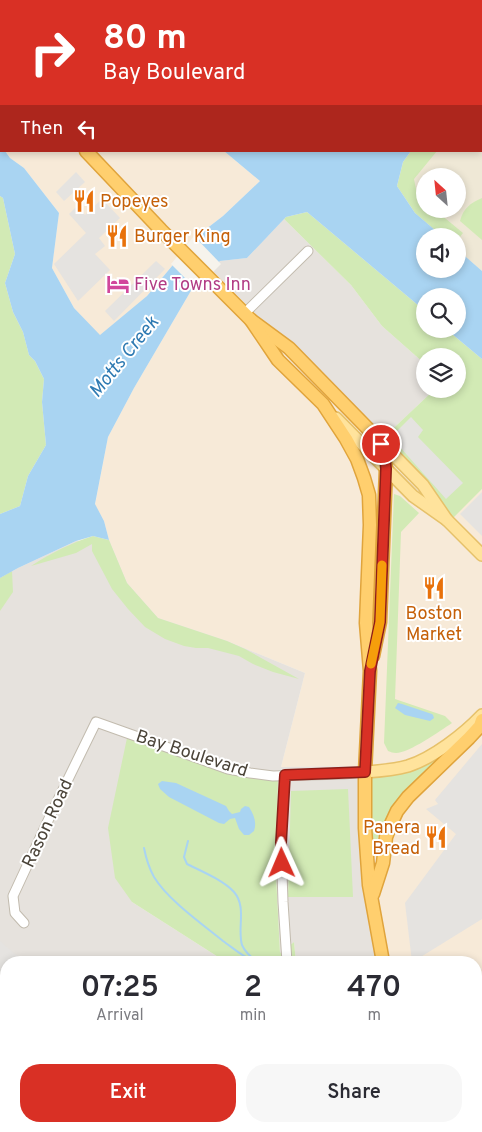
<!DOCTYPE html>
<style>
:root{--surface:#fff;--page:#f7f7f7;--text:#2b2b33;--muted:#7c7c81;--accent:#d93025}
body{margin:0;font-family:Overpass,sans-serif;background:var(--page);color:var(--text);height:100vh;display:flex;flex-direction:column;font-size:19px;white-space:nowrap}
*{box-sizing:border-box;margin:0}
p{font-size:16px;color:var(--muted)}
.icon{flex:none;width:28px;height:28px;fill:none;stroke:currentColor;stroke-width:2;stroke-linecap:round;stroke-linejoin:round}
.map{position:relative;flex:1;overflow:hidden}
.drawer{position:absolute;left:0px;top:956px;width:482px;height:176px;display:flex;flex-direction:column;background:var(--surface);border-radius:20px 20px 0 0;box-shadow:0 2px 8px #0003}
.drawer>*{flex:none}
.top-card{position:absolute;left:0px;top:0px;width:482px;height:152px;box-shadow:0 2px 8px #0003;background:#d93025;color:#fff;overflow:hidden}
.needle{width:32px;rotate:333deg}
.controls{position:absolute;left:416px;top:168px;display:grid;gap:10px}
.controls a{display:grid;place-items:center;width:50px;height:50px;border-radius:50%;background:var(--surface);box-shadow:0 2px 8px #0003;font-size:25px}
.pin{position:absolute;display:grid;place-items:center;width:42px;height:42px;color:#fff;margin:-21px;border:2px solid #fff;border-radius:50%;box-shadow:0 1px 5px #0007}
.me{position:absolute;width:55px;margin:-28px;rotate:359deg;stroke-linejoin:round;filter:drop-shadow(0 0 4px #0008)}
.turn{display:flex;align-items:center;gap:18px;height:105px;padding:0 20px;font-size:22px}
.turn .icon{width:65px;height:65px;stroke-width:2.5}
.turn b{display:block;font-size:35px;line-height:42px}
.then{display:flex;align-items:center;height:48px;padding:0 20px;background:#0003;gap:10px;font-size:19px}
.eta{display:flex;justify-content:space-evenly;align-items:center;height:85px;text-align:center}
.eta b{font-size:30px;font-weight:600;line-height:35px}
.primary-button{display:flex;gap:10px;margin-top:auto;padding:10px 20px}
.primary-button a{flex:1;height:58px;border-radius:20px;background:var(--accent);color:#fff;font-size:20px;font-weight:600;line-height:58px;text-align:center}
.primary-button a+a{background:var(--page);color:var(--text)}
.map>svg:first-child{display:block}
</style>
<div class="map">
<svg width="482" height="1132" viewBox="0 0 482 1132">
<rect width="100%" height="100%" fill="#f6f3ec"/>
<!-- commercial -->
<g fill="#f7ead8">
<path d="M5,151H224L260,181L223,216L197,236L147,296L100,336L74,308L52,268L59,213L24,168L10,158Z"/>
<path d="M212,270L381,440L450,520L482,489V1132H442L439,1126H476V962H383L370,869L379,834L388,818L406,771L366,779V766L281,767L305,673L227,641L158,618L127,583L109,540L104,521L95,505L108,437L134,388L192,289Z"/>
</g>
<!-- industrial -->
<g fill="#e6e2dd">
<path d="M284,219L351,285L382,326L425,364V389H435L381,440L212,270L220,261L247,258Z"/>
<path d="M109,540L127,583L158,618L227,641L305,673L281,767L367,766L370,869L383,962H322V960L296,962L294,942L280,954L276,875L132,902L226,962H6V1027L0,1023V578L18,568L76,541Z"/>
<path d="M158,1126H280L279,1132H167Z"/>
</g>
<!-- education -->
<path fill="#efe8d6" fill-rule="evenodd" d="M482,63V271L458,250V236H442L415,213L412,151H481ZM425,176H458V209H425Z"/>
<!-- green -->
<g fill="#d2eab5">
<path d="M411,151H437L414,179L417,194L425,201V209H434L463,233L458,239V236H442L415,213L397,186L403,162Z"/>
<path d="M0,196L3,198L15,254L5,283L13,312L23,332L29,355L35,361L44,379L42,402L46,445L28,476L20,506L0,514Z"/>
<path d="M482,198V240L460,221C463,209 470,203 482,198Z"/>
<path d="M307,212L425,311V329H446L482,359V489L450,521L381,440L435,389H458V356H425V364L382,326L351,285L284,219L286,217Z"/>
<path d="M394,494L400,496L419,513L401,532L395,699L445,716L452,723C440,731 409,753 396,753C393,753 391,752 388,751L384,743Z"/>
<path d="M93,536L109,540L127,583L158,618L227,641L245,649L299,679L273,672L253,664L239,656L208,648H196L184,646L165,639L145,627L128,609L112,589L92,551V544L76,553L31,566C51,553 71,543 93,536Z"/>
<path d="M12,571L13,592L0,611V578Z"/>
<path d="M127,738L197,762L278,777L276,875L280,953L294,942L296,962L322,960V962H226L132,902L115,878L108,828Z"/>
<path d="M458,747L388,818L379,834L370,869L366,779L406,771Z"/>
<path d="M348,789L353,897H288L291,791Z"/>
<path d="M0,1039L6,1043V1126H128L137,1132H0Z"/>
<path d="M340,1126H413L416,1132H342Z"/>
</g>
<!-- parking -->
<g fill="#e5e3e0">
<path d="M76,172L85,182L64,201L56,192Z"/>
<path d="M102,199L120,218L99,238L105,246L95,254L110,270L78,301L54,264L86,233L69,214L77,206L85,215Z"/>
<path d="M156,261L165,269L114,321L105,311Z"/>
<path d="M411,417L423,430L418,437L463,483L446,499L391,437Z"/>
<path d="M482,492V536L460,514Z"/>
<path d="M482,744V919L419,958L412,962L405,903L456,834L426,809L438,804L435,800Z"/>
<path d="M0,941L23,961L22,962H6V983L0,991Z"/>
<path d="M476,1057L482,1063V1132H464L461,1126H476Z"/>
</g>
<!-- water -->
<g fill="#a9d4f2">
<path d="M0,148H1V151H5L10,158L24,168L59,213L52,268L74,308L100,335L147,296L197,236L223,216L260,181L224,151H411L403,162L397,186L415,213L442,236H425V269H458V250L482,271V359L446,329H458V296H425V311L307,212L286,217L247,258L220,261L192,289L134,388L108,437L95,504L104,521L109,540L93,536L76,541L18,568L0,578V514L20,506L28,476L46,445L42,402L44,379L35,361L29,355L23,332L13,312L5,283L15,254L3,198L0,196Z"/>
<path d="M398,703L402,704L432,714L433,715L434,718L430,721L405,715L395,708Z"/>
<path d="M162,781L176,783L226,806L229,811L232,814L240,812L241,809L245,806L249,807C254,815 257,822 254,831L249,835H244L239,829L235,818L230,819L224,824L219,823L169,797L160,789L158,784Z"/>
</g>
<!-- pier -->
<path fill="#f6f3ec" d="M194,236L221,264L196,289L171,264Z"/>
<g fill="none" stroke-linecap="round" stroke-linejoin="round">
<!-- stream -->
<g stroke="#a9d4f2" stroke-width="2">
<path d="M188,841L184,857L187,864C201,871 223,880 234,892C247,907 237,928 242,945C245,952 252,958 258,962"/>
<path d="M144,848C146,858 149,868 154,877C168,900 202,924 223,941C233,948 243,957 255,962"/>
<path d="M0,1023L6,1028"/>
</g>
<defs>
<g id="minor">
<path d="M0,83L1,82"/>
<path d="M244,314L308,251"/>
<path d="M285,775L281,843L283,902L287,962"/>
<path d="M24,923L15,913L13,896L52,812L96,722L228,769L250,773L273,776L344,774L365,772"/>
</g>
<g id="major">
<path d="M336,418L413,496L447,520"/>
<path d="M380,441L423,485L447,520L482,555"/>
<path d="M365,772C380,771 394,770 408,766C433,758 464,734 482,715"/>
</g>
<g id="highway">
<path d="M0,58L1,60"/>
<path d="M86,151L161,230L251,320L289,348L378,439L384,452L386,469L380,622L373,656"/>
<path d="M251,320L278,360L323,404L346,439L357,459L364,478L369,495L370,525L366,623L370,671L365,772V828L369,885L383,962"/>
<path d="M373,894L383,863L386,837L391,824L397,811L408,797L469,738L480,726L482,720"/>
<path d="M439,1126L442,1132"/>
</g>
</defs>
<!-- minor casing -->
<use href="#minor" stroke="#c2bbae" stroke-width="11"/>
<!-- major casing -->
<use href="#major" stroke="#e6c16a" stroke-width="14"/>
<!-- highway casing -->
<use href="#highway" stroke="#e0a43c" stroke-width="15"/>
<!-- minor -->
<use href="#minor" stroke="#fff" stroke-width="9"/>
<!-- major -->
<use href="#major" stroke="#ffe39c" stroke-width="11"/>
<!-- highway -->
<use href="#highway" stroke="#ffcf6e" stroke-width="12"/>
</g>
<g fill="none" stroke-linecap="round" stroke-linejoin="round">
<defs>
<path id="route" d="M282,863L281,843L285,775L365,772L370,671L380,622L386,469L385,457L381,444"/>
</defs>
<!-- route casing -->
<use href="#route" stroke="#8d1f18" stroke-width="12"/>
<!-- route -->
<use href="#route" stroke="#d93025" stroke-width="9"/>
<!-- slow -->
<path stroke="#f59e0b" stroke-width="9" d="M371,664L380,622L382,565"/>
</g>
<!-- icons -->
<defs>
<symbol id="restaurant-bare" viewBox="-9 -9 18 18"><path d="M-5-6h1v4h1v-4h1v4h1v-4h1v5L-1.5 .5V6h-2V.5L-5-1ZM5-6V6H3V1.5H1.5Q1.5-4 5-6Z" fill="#e8710a" stroke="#fff" stroke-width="2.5" paint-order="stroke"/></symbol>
<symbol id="hotel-bare" viewBox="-9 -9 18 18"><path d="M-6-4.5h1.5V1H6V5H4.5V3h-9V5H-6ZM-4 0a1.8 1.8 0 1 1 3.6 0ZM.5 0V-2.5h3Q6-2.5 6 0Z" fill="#d1479c" stroke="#fff" stroke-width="2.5" paint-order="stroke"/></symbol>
</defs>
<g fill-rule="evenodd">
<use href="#restaurant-bare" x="68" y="185" width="32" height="32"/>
<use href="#restaurant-bare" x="101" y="220" width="32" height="32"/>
<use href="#hotel-bare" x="102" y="268" width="32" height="32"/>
<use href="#restaurant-bare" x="418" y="572" width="32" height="32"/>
<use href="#restaurant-bare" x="420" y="821" width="32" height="32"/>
</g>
<g text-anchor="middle" stroke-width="4" stroke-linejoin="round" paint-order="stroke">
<!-- food labels -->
<g font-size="18" fill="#c56008" stroke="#fff" text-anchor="start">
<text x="100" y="207">Popeyes</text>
<text x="134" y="242">Burger King</text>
<text x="434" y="619" text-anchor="middle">Boston<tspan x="434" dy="21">Market</tspan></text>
<text x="420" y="833" text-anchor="end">Panera<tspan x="420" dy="21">Bread</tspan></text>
</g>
<!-- hotel labels -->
<g font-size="18" fill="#b23c85" stroke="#fff" text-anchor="start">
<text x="134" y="290">Five Towns Inn</text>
</g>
<!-- street labels -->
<g font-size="18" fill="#4b4439" stroke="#fff">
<text transform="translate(192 753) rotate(18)" y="6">Bay Boulevard</text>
<text transform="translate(47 823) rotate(-65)" y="6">Rason Road</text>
</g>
<!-- water labels -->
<g font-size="19" font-style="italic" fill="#2e7ab2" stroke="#fff">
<text transform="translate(123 356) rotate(-51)" y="7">Motts Creek</text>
</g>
</g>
</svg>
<div class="controls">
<a><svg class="needle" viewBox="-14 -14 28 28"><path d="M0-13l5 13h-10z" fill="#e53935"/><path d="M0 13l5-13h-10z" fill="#7c7c81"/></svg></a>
<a><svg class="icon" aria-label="sound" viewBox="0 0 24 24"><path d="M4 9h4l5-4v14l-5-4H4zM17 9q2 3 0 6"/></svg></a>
<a><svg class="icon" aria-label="search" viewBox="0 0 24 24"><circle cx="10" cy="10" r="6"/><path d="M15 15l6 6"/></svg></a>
<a><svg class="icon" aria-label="layers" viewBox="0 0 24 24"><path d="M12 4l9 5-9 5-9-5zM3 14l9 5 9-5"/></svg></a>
</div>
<div class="pin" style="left:381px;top:444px;background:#d93025"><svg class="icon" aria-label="arrive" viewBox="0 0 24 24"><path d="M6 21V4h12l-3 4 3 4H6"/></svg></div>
<svg class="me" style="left:282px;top:863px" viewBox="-20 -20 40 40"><path d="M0-17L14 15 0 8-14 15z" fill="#d93025" stroke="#fff" stroke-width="4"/></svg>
<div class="top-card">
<div class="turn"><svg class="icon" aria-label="right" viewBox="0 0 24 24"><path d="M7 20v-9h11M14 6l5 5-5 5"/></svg><div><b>80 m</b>Bay Boulevard</div></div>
<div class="then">Then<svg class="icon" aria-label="left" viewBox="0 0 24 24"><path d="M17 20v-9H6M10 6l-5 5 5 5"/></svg></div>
</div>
<section class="drawer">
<div class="eta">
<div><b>07:25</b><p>Arrival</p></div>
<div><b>2</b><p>min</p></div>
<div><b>470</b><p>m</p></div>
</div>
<div class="primary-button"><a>Exit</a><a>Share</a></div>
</section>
</div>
